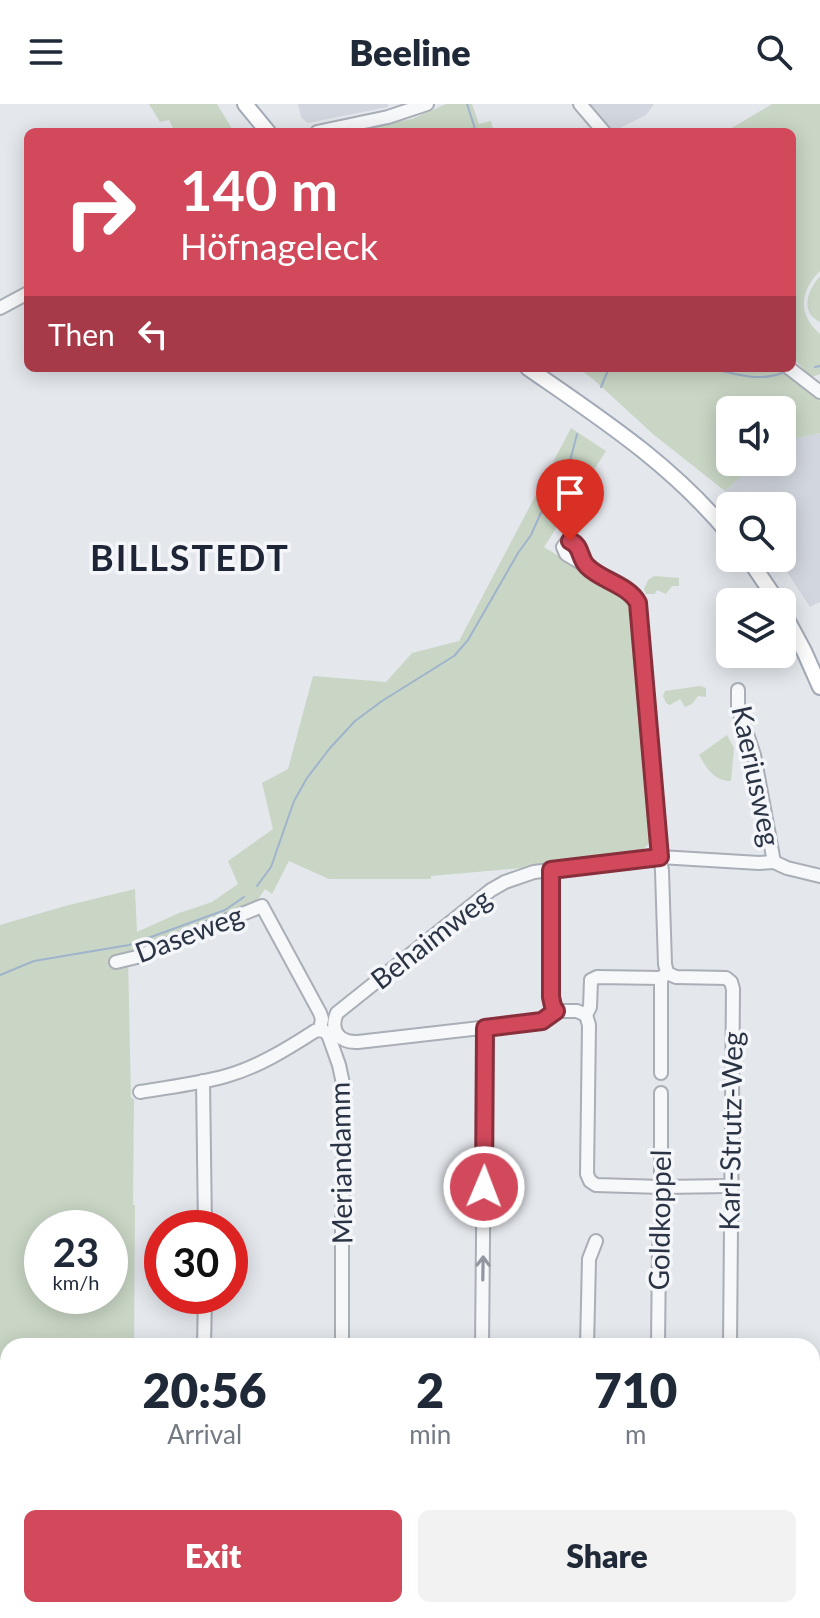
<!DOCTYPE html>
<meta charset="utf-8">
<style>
:root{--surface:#fff;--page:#f2f2f3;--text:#1f2937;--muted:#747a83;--accent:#d1495b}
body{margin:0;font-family:Lato,sans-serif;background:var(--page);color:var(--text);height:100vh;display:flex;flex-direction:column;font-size:30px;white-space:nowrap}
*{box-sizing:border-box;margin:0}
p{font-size:26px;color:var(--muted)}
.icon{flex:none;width:44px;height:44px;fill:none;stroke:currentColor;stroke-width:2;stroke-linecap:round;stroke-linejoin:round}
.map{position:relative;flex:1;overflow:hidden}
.sheet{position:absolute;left:0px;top:1234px;width:820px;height:280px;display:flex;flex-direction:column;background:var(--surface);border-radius:24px 24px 0 0;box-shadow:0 4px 20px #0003}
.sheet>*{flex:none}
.banner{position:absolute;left:24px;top:24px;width:772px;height:244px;border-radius:12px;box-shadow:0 4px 20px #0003;background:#d1495b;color:#fff;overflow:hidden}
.controls{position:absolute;left:716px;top:292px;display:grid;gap:16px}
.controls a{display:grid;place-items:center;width:80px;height:80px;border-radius:12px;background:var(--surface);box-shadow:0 4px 20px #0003;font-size:40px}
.speed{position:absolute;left:24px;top:1106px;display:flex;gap:16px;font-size:40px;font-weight:700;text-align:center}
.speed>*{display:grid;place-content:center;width:104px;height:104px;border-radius:50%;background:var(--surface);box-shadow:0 4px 20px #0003;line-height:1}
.speed small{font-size:20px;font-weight:400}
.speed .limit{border:12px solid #d22;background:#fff;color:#111}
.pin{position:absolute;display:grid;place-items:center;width:68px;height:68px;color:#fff;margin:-82px -34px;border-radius:50% 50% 50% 0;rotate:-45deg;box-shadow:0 0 8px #0007}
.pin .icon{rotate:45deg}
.me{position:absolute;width:88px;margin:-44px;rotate:1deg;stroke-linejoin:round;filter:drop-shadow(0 0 6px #0008)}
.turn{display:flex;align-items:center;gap:28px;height:168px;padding:0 24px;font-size:36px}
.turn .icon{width:104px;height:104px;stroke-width:2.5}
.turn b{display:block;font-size:56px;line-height:68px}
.then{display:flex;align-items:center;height:76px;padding:0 24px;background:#0003;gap:16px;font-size:30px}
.eta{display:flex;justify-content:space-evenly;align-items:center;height:136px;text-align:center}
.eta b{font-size:48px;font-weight:800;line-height:56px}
.cta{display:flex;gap:16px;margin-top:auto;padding:16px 24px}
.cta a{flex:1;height:92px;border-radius:12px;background:var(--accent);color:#fff;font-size:32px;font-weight:800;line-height:92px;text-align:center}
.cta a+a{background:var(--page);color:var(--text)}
header{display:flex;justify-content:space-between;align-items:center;height:104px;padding:0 24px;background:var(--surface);font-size:36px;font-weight:800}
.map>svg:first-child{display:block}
</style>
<header><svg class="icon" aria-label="menu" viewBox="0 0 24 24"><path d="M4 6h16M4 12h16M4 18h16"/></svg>Beeline<svg class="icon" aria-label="search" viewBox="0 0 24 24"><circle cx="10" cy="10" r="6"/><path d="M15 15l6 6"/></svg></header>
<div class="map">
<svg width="820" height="1514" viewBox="0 0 820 1514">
<rect width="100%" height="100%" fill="#e4e7ec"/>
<!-- built -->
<g fill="#d2d6de">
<path d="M298,0H388V3L308,19L301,13Z"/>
<path d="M590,0H654L646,11L614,27Z"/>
<path d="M820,329V498L810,503L778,454H782V402H737L725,387L756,358H782V337Z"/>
</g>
<!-- green -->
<g fill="#c9d6c5" fill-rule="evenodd">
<path d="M149,0H217L234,28H175L169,16L160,18Z"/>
<path d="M446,0H472L479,20L491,17L494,28H347L412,15Z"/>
<path d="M772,0H820V167C799,188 798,211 820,230V270L812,273L792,254V28H725Z"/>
<path d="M820,172V218C799,208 808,186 820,172Z"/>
<path d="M578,264L759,265L782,264L820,297V329L782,337V306H730V358H756L725,387L654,331L593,275Z"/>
<path d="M571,324L606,347L544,443L627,494L634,505L652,736L641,748L521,764L431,772V775H329L289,757L272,790L265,785L253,803L128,852L131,994L134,995L133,1101H135L134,1242H8V1417H0V821L65,802L135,785L137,828L179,809L212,798L238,780L228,757L273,725L262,679L288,665L313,572L386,578L412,549L459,537ZM42,1124H110V1192H42Z"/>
<path d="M654,472L679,474V482H672L666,490L657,486L655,490H646L644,485L648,476Z"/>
<path d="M700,582L706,584V593L698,592L692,600L685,603L680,595L670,601L666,599L663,592L665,587Z"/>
<path d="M727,631L734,644L731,677C714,677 707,665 699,651Z"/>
<path d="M68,1506H124L123,1514H63Z"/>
</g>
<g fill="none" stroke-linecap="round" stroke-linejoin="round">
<!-- stream -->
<g stroke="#9fb4cc" stroke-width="2">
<path d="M467,0L476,28"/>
<path d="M815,263L820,262"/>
<path d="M711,264C734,270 759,278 782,269"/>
<path d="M601,283L609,264"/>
<path d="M257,782L271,763L294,697L307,674L330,644L355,617L382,597L454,552L468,536L518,449L531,431L544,402L560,380L569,361L577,330"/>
<path d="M0,871L34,857L129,841L225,806L244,793"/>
</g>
<defs>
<g id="minor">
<path d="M580,0L604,28"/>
<path d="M317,28L388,13L427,0"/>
<path d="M0,204L28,189"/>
<path d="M789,264L820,288"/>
<path d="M586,462L566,450L563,443L566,439L574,438L578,441L586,462L635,493L639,505L658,738L662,767L665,860L667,869L661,874V969"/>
<path d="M738,586V603L754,651L774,758"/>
<path d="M551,766V893L553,902L556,907L542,917L358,938C340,939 329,927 337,909L491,786L505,778L534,768L660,753L759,759L774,758L787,764L820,772"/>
<path d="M116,858L137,853L262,802L320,909L322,915L320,926L326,928L329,933L339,961L345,989L342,1123V1242"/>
<path d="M667,869L676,873L726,874L731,878L733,885L730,1242"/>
<path d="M666,870L661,874L597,873L591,876L590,903L586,911L589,921L587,1070L590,1077L596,1081L662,1083L730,1082"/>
<path d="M556,907H577L586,911"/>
<path d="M203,977L205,1124"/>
<path d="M140,988C169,983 198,980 226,972C258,963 287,945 315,927L320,926"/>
<path d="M204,1242L205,1192"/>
<path d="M482,1242L485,924"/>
<path d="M587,1242L589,1155L596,1137"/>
<path d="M658,1242L659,1146L663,1096L661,1075V989"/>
<path d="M0,1444H8"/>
<path d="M480,1506L481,1514"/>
<path d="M8,1514V1502"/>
<path d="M129,1514V1506"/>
<path d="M321,1514V1506"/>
</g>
<g id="major">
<path d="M245,0L268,28"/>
<path d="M528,264C603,316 671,360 730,431"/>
<path d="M748,454L778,498"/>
<path d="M782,506L804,547L820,583"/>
<path d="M0,1432H8"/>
<path d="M812,1438H820"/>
<path d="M812,1448L820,1450"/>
</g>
</defs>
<!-- minor casing -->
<use href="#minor" stroke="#a9aeb7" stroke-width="16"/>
<!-- major casing -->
<use href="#major" stroke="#a3abb8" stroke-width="18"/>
<!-- minor -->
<use href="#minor" stroke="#f7f8fa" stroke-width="12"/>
<!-- major -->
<use href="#major" stroke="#fff" stroke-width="14"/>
</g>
<!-- one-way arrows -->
<defs><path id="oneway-shaft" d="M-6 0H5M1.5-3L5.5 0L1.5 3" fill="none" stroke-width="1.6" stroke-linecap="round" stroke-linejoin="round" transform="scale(2)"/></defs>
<use stroke="#9196a0" href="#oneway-shaft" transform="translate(483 1164) rotate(-89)"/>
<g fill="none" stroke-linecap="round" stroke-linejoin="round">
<defs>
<path id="route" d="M484,1083L485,924L542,917L556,907L553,902L551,893V766L660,753L638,499C629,481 600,476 587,462C579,454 582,442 570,437"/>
</defs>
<!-- route casing -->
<use href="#route" stroke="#882f3b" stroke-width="20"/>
<!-- route -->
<use href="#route" stroke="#d1495b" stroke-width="14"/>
</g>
<g text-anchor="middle" stroke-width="7" stroke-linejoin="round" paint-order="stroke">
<!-- street labels -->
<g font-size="28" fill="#2b3445" stroke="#f4f6f9">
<text transform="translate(756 672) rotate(78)" y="10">Kaeriusweg</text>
<text transform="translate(189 830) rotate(-21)" y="10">Daseweg</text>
<text transform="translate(431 835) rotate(-38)" y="10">Behaimweg</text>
<text transform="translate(731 1027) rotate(-89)" y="10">Karl-Strutz-Weg</text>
<text transform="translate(341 1059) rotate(-91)" y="10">Meriandamm</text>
<text transform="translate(660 1116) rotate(-89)" y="10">Goldkoppel</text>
</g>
<!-- district labels -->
<g font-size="36" font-weight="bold" letter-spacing="2" fill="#1d2536" stroke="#f4f6f9">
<text x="190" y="467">BILLSTEDT</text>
</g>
</g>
</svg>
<div class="controls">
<a><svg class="icon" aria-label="sound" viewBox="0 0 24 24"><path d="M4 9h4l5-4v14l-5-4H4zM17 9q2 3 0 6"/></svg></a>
<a><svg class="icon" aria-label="search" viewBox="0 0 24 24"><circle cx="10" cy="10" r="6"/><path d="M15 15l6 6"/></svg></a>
<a><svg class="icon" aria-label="layers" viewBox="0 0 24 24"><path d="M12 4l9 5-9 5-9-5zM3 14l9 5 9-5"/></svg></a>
</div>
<div class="speed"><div>23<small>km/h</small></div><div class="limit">30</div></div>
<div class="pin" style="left:570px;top:437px;background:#d93025"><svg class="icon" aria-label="arrive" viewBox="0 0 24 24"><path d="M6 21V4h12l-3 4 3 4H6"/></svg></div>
<svg class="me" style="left:484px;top:1083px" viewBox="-20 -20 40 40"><circle r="17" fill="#d1495b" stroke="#fff" stroke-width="3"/><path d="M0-11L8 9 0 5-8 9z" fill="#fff"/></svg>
<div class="banner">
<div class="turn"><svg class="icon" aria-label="right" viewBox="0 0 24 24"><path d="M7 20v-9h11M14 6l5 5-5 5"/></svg><div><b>140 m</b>Höfnageleck</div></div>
<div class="then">Then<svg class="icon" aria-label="left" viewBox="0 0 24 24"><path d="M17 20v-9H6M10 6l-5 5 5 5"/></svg></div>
</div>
<section class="sheet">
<div class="eta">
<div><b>20:56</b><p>Arrival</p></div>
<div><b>2</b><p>min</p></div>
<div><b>710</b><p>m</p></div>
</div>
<div class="cta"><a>Exit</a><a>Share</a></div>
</section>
</div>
